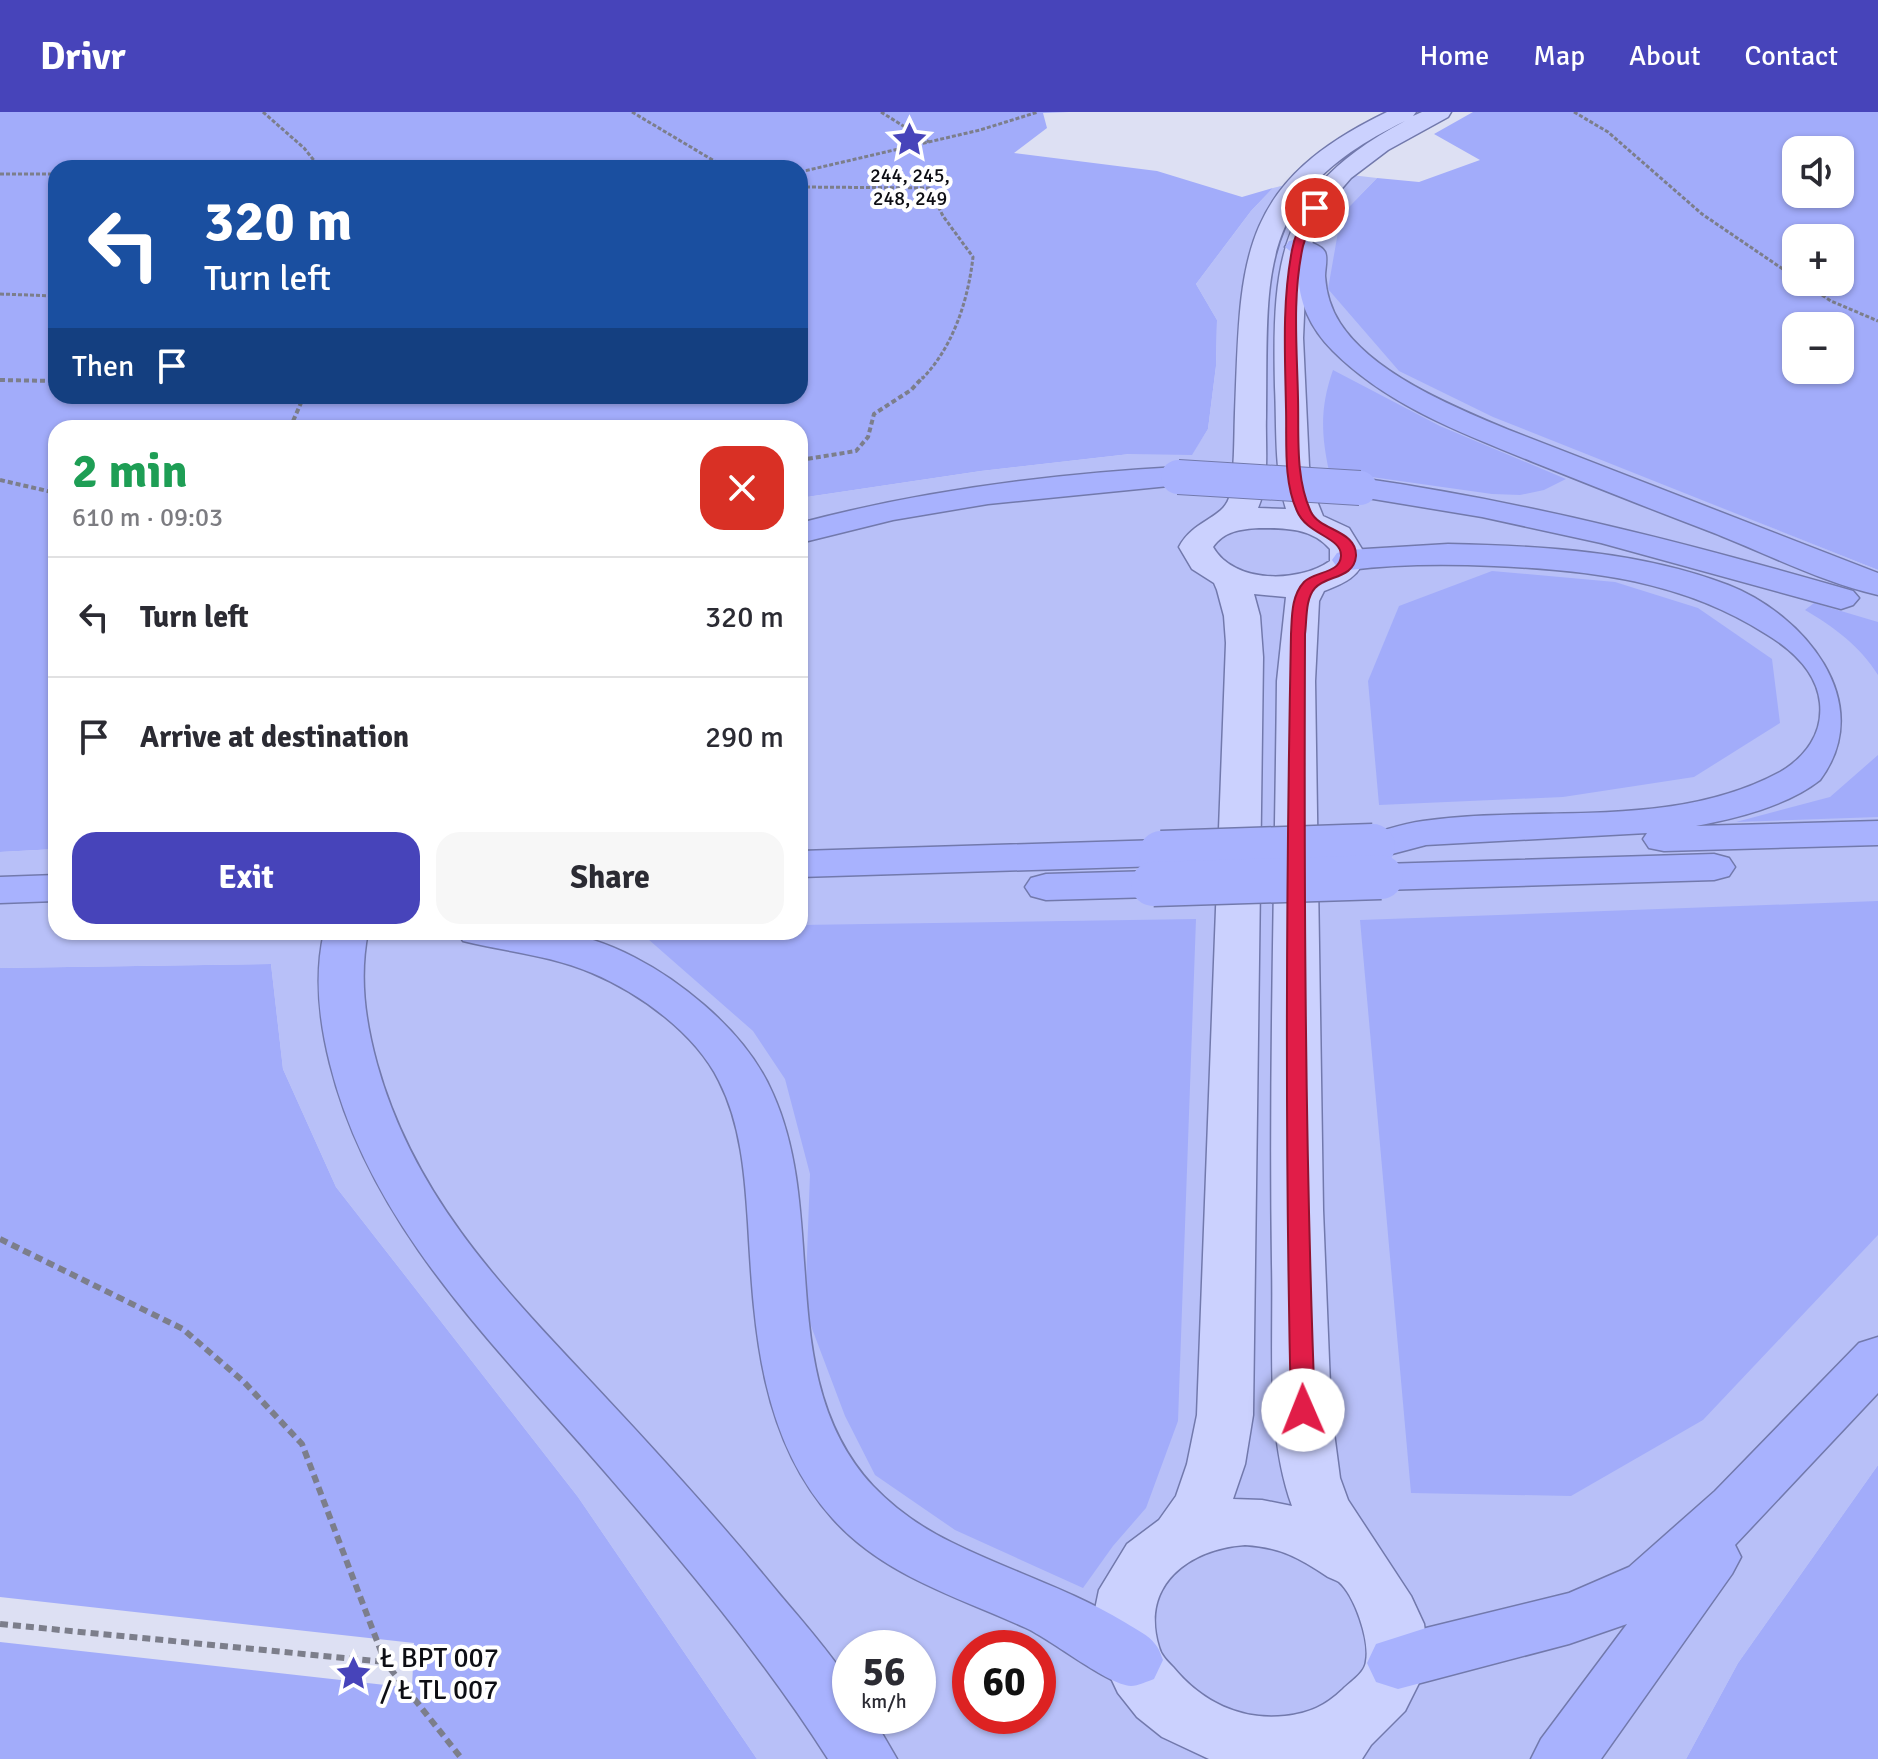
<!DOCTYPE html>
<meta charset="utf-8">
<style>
:root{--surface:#fff;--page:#f7f7f7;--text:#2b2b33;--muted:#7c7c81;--line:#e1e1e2;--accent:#4744ba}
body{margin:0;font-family:Signika,sans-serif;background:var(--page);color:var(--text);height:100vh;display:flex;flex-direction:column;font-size:30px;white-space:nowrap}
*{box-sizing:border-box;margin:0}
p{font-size:26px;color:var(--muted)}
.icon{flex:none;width:44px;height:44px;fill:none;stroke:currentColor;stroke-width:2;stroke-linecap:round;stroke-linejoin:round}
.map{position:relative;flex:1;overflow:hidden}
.details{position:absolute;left:48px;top:308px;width:760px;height:520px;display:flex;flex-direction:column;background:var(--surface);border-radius:24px;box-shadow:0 2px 6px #0004}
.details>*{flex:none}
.hud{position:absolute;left:48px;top:48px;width:760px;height:244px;border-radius:24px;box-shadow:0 2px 6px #0004;background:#1a4fa0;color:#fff;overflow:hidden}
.controls{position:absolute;left:1782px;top:24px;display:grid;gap:16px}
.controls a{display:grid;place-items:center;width:72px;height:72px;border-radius:16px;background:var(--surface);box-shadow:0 2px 6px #0004;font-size:40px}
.speed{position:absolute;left:832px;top:1518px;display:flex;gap:16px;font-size:40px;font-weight:700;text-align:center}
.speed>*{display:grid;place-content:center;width:104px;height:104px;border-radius:50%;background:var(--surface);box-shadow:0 2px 6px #0004;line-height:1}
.speed small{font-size:20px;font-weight:400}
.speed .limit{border:12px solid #d22;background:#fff;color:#111}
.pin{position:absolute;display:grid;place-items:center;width:68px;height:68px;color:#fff;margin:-34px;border:4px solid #fff;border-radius:50%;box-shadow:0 2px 8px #0007}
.me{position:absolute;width:88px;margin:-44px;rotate:359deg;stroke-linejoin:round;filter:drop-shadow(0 0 6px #0008)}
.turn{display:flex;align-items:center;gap:28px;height:168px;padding:0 24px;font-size:36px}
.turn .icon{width:104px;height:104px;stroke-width:2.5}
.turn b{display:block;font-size:56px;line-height:68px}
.then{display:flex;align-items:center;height:76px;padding:0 24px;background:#0003;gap:16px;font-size:30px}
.round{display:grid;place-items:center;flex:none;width:84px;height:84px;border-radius:24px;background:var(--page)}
.headline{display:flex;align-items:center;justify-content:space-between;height:136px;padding:0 24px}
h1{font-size:48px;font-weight:700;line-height:60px;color:#1e9e55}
.action{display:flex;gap:16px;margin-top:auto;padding:16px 24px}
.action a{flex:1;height:92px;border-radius:24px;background:var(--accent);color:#fff;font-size:32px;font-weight:700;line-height:92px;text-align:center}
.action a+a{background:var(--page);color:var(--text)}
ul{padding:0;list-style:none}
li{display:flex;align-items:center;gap:24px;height:120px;padding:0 24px;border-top:2px solid var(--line)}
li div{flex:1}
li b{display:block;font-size:30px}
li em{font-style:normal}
header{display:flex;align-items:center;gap:48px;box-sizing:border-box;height:112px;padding:0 40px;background:var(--accent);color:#fff}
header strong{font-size:38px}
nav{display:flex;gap:44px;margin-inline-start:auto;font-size:28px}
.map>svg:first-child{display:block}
</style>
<header>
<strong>Drivr</strong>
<nav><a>Home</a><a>Map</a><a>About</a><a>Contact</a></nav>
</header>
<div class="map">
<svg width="1878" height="1647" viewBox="0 0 1878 1647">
<rect width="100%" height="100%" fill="#dde0f3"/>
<!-- green -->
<path fill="#b8c0f8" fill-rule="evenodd" d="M1334,61L1377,66L1341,103L1654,368L1878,458V1353L1738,1551L1686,1647H757L578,1385L336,1075L283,957L271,852L0,856V740L56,737V820H800V386L981,359L1130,342H1192L1208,317L1216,254L1217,208L1196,172L1251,99L1273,76ZM850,1536H918V1604H850ZM970,1536H1038V1604H970Z"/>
<!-- forest -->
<g fill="#a2acfa" fill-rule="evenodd">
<path d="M0,0H1069L1043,1L1047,16L1014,41L1157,59L1242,85L1273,76L1251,99L1196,172L1217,208L1216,254L1208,317L1192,343L1130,342L981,359L800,386V316H56V737L0,740ZM56,56H800V284H56Z"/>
<path d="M1473,0H1878V458L1493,305L1399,259L1328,177L1341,103L1377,66L1419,70L1480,48L1434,22ZM1796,38H1840V82H1796ZM1796,126H1840V170H1796ZM1796,214H1840V258H1796Z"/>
<path d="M1333,258L1440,314L1566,367L1544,378L1520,383L1492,382L1329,359C1321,322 1320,295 1333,258Z"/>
<path d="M1492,459L1615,470L1698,496L1772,547L1780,611L1694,665L1563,685L1379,693L1368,569L1399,494Z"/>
<path d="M1814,491L1878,510V563C1860,534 1834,515 1805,498Z"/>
<path d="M1878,643V705L1736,710L1830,685Z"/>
<path d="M1878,789V1123L1703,1308L1571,1384L1411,1381L1360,808Z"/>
<path d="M1196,807L1178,1309L1146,1396L1113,1434L1083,1476L955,1418L875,1363L845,1304L805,1198L810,1062L785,967L753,919L640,820H800V813Z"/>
<path d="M271,852L283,957L336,1075L578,1385L757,1647H0V1530L412,1576L414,1531L0,1485V856Z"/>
<path d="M1878,1353V1647H1686L1738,1551Z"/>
</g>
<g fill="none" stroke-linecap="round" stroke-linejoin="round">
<defs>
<path id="major" d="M1387,0H1416L1413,4L1422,0H1451L1448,5L1388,38L1351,66L1325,96L1316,116L1306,158L1303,226L1309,354L1315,384L1323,404L1349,416L1365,442C1362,464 1343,472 1324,479L1319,489L1315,569L1323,1098L1331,1298L1340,1366L1348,1388L1411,1484L1424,1512L1429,1551L1405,1599L1371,1633L1362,1647H1209L1162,1625L1137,1605L1118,1581L1109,1562L1096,1536L1093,1507L1099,1478L1127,1432L1159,1408L1176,1384L1187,1352L1197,1303L1226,531L1224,504L1217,478L1214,471L1192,457L1179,435C1193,408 1222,407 1229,386C1235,358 1234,329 1235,301C1241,151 1235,73 1387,0ZM1405,9C1280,75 1272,143 1275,275C1277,316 1274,357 1286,397L1258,396C1270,368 1265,334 1266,305C1268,156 1254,83 1405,9ZM1259,416C1285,416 1312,416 1330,437V449C1299,471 1234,472 1213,435C1224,419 1241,417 1259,416ZM1254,482L1286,485L1277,569C1275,763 1269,958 1272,1152C1274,1231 1265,1319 1292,1394L1262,1388L1233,1387L1245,1352L1253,1303L1263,545L1260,504ZM1245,1433C1280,1435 1300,1446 1328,1465C1332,1467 1336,1468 1339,1470C1355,1484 1370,1529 1366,1549C1365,1561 1351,1569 1343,1577C1325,1594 1310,1601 1285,1604C1240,1609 1201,1589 1173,1555C1167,1549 1161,1543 1159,1535C1140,1473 1189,1437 1245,1433Z"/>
<g id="highway">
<path d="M1298,127C1306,129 1321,132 1325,140C1328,146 1325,157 1325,164C1326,181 1331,197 1340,211C1373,262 1454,295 1509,318L1878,461V483C1822,470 1767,442 1714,421C1653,398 1593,374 1533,350C1462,321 1388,294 1333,239C1307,213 1295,182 1299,146L1285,135L1289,129Z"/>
<path d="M1178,355L1189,358L1194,365L1189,372L988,392L893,408L800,431V411C924,378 1050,362 1178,355Z"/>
<path d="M1360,366C1528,390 1691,432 1853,479L1859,486L1853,493L1841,497L1601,431L1482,405L1349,383L1344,376L1349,369Z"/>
<path d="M1448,432C1542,434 1639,439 1728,473C1803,502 1878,590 1820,668C1787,694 1737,706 1696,714L1878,709V733L1664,739L1649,736L1643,727L1647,721L1426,733L1373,747L1358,743L1352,734L1358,725C1380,720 1401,712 1423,709C1541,692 1670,719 1780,660C1806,645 1823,621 1820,591C1817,560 1791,537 1766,522C1683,469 1591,458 1494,454C1446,452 1397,452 1349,458L1337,455L1332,448L1337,441L1349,438Z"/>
<path d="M1161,728L1176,732L1182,741L1176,750L1161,754L800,765V739Z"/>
<path d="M1714,742L1729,746L1735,755L1729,764L1714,768L1381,778L1366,774L1360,765L1366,756L1381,752Z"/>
<path d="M1153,759L1168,763L1174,772L1168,781L1153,785L1046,788L1031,784L1025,775L1031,766L1046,762Z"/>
<path d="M56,763V789L0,791V765Z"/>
<path d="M324,820H368C359,865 365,908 377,952C416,1092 511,1184 607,1287C665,1349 722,1412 776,1478C790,1495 845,1557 850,1574C853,1582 850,1595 850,1604H872L897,1647H828C763,1545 684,1451 605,1360C497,1235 371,1117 330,952C319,908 314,864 324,820Z"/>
<path d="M457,820C489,820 522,817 554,820C608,825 664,858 704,893C733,918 758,947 773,982C829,1107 773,1266 873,1374C895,1397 922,1416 951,1430C1009,1459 1070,1477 1126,1511C1135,1517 1149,1523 1155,1532C1159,1536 1161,1543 1163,1548L1154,1567C1148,1569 1138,1574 1131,1574C1108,1573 1052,1528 1026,1516C958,1485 884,1464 833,1407C759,1325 754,1214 748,1111C745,1063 741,1012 719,969C696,922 640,881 592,861C550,843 507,840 463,829Z"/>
<path d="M1878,1225V1281L1735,1433L1741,1445L1732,1462L1601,1647H1531L1541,1627L1627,1512L1569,1532L1398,1577L1376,1570L1367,1551L1376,1532L1426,1516L1569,1481L1629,1455L1715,1379L1859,1231Z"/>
</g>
</defs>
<!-- major casing -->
<use href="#major" stroke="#7279ac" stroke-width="3"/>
<!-- highway casing -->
<use href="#highway" stroke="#7279ac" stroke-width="3"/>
<!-- path-far2 -->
<g stroke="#7c7e8b" stroke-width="3" stroke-dasharray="4 2" stroke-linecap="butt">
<path d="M263,0L304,36L320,56"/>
<path d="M632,0L726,56"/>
<path d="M881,0L929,30"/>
<path d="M1574,0L1608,20L1702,102L1796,166"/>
<path d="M800,60L980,18L1038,0"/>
<path d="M0,62H56"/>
<path d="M800,75L929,76L943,104L973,145C968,189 953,235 922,267"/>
<path d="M1802,170L1831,189L1878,209"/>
<path d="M0,182L56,184"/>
</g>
<!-- path-far1 -->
<g stroke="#7c7e8b" stroke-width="4" stroke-dasharray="5 3" stroke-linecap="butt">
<path d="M0,268L56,269"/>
<path d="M290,316L304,284"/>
<path d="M800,348L856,339L868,325L874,302L911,278L923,265"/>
<path d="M0,368L56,381"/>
</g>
<!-- path -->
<g stroke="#7c7e8b" stroke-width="6" stroke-dasharray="8 5" stroke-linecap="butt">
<path d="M0,1127L183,1217L244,1270L302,1332L385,1550L462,1647"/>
<path d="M0,1512L385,1550"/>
</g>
<!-- major -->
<use href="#major" fill="#cbd1fe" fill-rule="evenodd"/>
<!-- highway -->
<use href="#highway" fill="#a8b2fe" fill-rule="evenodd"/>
<defs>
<path id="highway-bridge-far1" d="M1178,365L1360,376"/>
<g id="highway-bridge">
<path d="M1161,741L1373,734"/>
<path d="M1153,772L1381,765"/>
</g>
</defs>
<!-- highway-bridge-far1 casing -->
<use href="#highway-bridge-far1" stroke="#7279ac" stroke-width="36" stroke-linecap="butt"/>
<!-- highway-bridge casing -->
<use href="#highway-bridge" stroke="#7279ac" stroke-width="47" stroke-linecap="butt"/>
<!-- highway-bridge-far1 -->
<use href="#highway-bridge-far1" stroke="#a8b2fe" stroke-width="34"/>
<!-- highway-bridge -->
<use href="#highway-bridge" stroke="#a8b2fe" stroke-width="44"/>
</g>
<!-- route -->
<path fill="#e11d48" stroke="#92132f" stroke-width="2" d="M1311,94L1320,96C1313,108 1307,120 1303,134C1292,184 1297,236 1298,286C1299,323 1295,366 1311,400C1320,419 1357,418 1356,444C1354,467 1327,463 1315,476C1305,487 1307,508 1305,522C1304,781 1305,1039 1315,1298L1311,1304L1303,1307L1295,1304L1291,1298C1285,1039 1286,781 1291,522C1292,505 1291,484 1304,470C1314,459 1340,462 1341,444C1342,425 1307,423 1297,399C1283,368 1287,330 1286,296C1285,243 1282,190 1292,138C1295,121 1302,108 1311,94Z"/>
<!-- icons -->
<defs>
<symbol id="sight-bare" viewBox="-9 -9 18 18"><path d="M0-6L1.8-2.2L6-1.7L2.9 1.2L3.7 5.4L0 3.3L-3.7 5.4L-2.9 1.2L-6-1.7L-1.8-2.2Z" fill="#4744ba" stroke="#fff" stroke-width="2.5" paint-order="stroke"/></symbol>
</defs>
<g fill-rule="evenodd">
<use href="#sight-bare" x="884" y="2" width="51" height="51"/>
<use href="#sight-bare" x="328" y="1536" width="51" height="51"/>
</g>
<g text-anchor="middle" stroke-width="8" stroke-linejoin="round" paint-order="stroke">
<!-- far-poi labels -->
<g font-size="20" fill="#0d0e14" stroke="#fff">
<text x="910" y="70">244, 245,<tspan x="910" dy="23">248, 249</tspan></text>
</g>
<!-- near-poi labels -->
<g font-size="28" fill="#0d0e14" stroke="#fff" text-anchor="start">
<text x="380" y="1555">Ł BPT 007<tspan x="380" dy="32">/ Ł TL 007</tspan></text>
</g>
</g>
</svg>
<div class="controls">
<a><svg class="icon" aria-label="sound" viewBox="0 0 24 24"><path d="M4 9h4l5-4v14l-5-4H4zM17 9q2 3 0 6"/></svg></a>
<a>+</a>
<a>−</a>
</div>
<div class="speed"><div>56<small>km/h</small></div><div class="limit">60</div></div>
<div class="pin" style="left:1315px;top:96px;background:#d93025"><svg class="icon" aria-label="arrive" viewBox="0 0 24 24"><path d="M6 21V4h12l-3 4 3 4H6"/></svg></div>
<svg class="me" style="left:1303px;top:1298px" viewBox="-20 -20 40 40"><circle r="19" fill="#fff"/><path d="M0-13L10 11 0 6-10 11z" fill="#e11d48"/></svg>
<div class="hud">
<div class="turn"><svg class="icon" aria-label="left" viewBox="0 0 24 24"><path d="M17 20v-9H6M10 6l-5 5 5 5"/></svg><div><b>320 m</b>Turn left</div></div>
<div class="then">Then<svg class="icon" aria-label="arrive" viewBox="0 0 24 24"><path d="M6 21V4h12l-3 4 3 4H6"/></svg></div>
</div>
<section class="details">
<div class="headline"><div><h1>2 min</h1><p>610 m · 09:03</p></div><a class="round" style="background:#d93025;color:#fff"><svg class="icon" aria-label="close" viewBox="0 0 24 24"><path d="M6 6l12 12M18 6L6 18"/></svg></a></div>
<ul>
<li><svg class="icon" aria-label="left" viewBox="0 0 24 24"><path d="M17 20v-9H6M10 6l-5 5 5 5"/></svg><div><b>Turn left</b></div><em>320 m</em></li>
<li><svg class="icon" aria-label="arrive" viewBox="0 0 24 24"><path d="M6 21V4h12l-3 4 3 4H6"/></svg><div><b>Arrive at destination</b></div><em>290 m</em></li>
</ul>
<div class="action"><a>Exit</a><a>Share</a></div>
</section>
</div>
